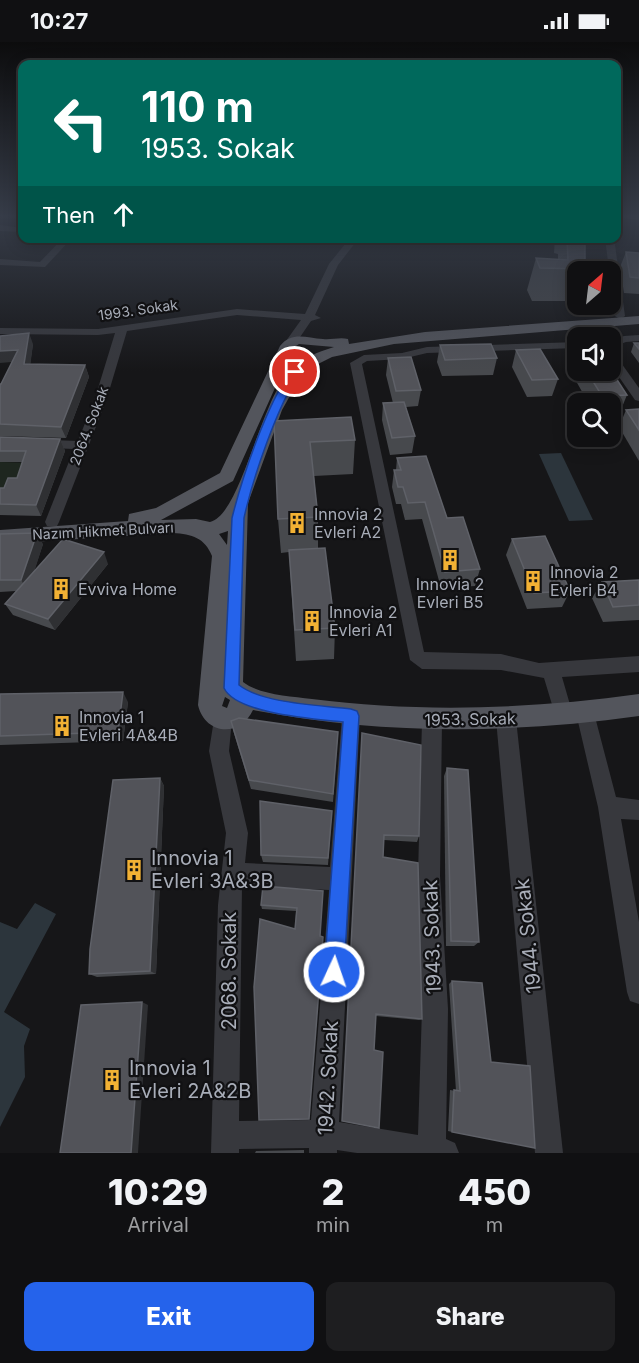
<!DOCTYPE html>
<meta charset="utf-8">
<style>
:root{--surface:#101012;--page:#1e1e20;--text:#f1f3f6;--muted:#9c9d9f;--line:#303032;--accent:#2563eb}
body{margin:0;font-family:Inter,sans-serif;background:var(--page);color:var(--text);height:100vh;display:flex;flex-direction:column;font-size:22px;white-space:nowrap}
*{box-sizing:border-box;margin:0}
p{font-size:20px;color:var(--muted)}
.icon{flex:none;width:33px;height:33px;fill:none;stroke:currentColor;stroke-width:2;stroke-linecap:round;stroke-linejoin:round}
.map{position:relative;height:1111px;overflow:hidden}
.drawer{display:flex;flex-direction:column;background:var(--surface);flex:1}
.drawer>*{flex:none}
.top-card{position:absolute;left:18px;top:18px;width:603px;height:183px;border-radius:12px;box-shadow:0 3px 15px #0003,0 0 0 2px var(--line);background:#00695c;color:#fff;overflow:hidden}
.needle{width:39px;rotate:28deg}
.controls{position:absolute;left:567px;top:219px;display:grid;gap:12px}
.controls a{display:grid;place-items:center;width:54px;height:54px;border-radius:12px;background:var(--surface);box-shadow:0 3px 15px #0003,0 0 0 2px var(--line);font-size:30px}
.pin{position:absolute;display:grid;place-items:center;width:51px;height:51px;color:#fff;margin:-26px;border:3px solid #fff;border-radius:50%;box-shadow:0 2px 6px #0007}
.me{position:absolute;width:66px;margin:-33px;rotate:3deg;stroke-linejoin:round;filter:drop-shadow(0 0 4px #0008)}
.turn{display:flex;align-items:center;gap:21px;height:126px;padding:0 24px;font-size:27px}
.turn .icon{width:78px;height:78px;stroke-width:2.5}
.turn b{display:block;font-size:42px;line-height:51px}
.then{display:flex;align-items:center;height:57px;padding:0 24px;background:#0003;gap:12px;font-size:22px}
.eta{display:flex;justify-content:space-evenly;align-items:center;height:102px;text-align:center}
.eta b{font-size:36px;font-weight:800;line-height:42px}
.button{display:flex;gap:12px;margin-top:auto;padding:12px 24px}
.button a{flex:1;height:69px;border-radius:12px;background:var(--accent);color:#fff;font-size:24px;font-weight:800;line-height:69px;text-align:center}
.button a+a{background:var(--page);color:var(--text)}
.status{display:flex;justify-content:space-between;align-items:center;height:42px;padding:0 30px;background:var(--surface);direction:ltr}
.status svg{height:16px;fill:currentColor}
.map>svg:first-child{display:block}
</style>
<div class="status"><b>10:27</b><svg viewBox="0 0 49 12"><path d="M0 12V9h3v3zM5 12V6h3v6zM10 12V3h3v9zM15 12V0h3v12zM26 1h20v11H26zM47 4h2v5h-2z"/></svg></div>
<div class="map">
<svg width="639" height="1111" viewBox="0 0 639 1111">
<rect width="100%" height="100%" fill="#161618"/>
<!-- green -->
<path fill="#1e261f" d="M0,420L32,421L22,448H0Z"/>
<!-- water -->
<g fill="#2c353c">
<path d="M561,411L593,478L569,479L539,412Z"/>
<path d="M35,861L56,872L4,970L30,987L24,1004L25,1035L0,1085V880L17,887Z"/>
</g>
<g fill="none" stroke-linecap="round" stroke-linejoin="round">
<!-- minor -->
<g fill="#37383d" fill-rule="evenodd">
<path d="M0,183L22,186V190L0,189Z"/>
<path d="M63,196H72L45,225L0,223V217L40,220Z"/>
<path d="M350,196H359L338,223L315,273L321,276L311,279L296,301L286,299L301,278L237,273L127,289L107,356L59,480L57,484H47L45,480L74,407L0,404V396L78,399L95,356L115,291L98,293L0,292V286L98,287L237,267L305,272L329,222Z"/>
<path d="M605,196H614L625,274L620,277L615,274Z"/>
<path d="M639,293V299L626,300L610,306V299L624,294Z"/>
<path d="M578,300V306L427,311L402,317L367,319L362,322L424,610L501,612L539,621L639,614V630L562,635L573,673L571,679L564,682L557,679L544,636L501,628L422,627L410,618L350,321L364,313L402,311L427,305Z"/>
<path d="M610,310L614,311L639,346V359L635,358L610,322Z"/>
<path d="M585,662L592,665L594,671L616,755L639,758V778L621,777L639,880V962L630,959L627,950L598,765L576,671L578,665Z"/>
<path d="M351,665L358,668L360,674L339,1080L418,1093L422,967L418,834L422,679L425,673L432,670L439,673L442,679L440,834L448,967L446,1097L455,1101L459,1111H357L337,1108V1111H309V1106L239,1107V1111H211L218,863L226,791L209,709L215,671L222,668L229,671L232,677L229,709L248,791L245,821L330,825L342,674L344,668ZM242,844L329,848L311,1078L239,1079Z"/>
<path d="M506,668L513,671L516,677L563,1111H535L496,677L499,671Z"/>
</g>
<!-- major -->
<path fill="#53555c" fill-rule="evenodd" d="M639,274V282L394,302L332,315L312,325L300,336L282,368L248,461L243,640C260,653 289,654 312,657C421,671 530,667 639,652V674C509,692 382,693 253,668C240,696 205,693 198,663L212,514C205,496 192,492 173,491L0,502V488L128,479L129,472L156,466L220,431L280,304C292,289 306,296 323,297C331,298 340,295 348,297L349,302L425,290ZM299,302L334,305C318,310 302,316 290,329C261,357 241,473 210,480L196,477L161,478L233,439L293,306ZM228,489L227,503L219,492ZM225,655L230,658L227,666L222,664Z"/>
</g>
<!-- wall -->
<g fill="#47494d">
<path d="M616,173H639V178L616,175Z"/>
<path d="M418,196H430L426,199Z"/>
<path d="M555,196H585V227L584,230H578V249L574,259H532L527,248L536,216L558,218V212L554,211Z"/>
<path d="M626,210L639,211V252L624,251L620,225Z"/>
<path d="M634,301H639V321L631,310Z"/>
<path d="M33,302L30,322L85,323L89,335L66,396L0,394V342H1L12,320Z"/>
<path d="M440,303L497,316L493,333L442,334L437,320Z"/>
<path d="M516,308L558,337L552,354L527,355L512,325Z"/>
<path d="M388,316L421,348L418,364L406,365L415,394L412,411L390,413L382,378L383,361H393L386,333Z"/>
<path d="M580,328H610L627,353L620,370L610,371V362H589L576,339Z"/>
<path d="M639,367V419L619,385L626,368Z"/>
<path d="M274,379L355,398L353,432L314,434L318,475V507L335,586L334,617L296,619L289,510L281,511L278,477Z"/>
<path d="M0,395L60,397L65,409L41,474L0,473V446H4L17,436L22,420H0Z"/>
<path d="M397,416L447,476L480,527L475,544L441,546L422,477L405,478L401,462H396L392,445L394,428H396Z"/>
<path d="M0,492L43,502L34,529L108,522L55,588L13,573L5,562L16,549L0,550Z"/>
<path d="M512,497L570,549L562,565L527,567L506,513Z"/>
<path d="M639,538V578L603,580L592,556L602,540Z"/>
<path d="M0,652L128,660L123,699L0,703Z"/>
<path d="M233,688L338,690L333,760L251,747Z"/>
<path d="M362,691L419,794L417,800L384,798L383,815L422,977L419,978L376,974L342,1079Z"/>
<path d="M447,726L479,900L474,904H446L444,734Z"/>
<path d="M160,736L164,744L156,932L97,935L89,932Z"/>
<path d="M332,769L328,823L263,820L261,813Z"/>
<path d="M323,849L295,887L296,869L262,867L261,863Z"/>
<path d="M452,939L482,941L452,1090L448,1089L450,1048L456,1049L449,942Z"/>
<path d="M304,1108V1111H255L256,1109Z"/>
</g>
<!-- shaded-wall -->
<g fill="#2f3033">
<path d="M29,291L33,302L29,334L24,322Z"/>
<path d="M18,308L23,319L0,321V309Z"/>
<path d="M85,323L89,335L66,396L61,385Z"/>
<path d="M60,397L65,409L41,474L36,463Z"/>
<path d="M37,491L43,502L28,549L21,538Z"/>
<path d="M104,510L108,522L55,588L48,577Z"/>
<path d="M123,650L128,660L123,699L118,690Z"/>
<path d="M160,736L164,744L156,932L150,929Z"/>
<path d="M142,960L148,963L138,1111H131Z"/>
</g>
<!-- building -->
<g fill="#525359" stroke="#5f6168" stroke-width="1.5">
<path d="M567,196H585V227L540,226L536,216L568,218Z"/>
<path d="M626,210L639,211V236L630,235Z"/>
<path d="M29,291L24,322L85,323L61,385L0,382V342H1L18,308L0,309V294Z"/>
<path d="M634,301H639V307Z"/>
<path d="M491,302L497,316L445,318L440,303Z"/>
<path d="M540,307L558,337L532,338L516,308Z"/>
<path d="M411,315L421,348L396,349L388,316Z"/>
<path d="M610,327L627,353L602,354L586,328H610Z"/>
<path d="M404,360L415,394L392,396L383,361Z"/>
<path d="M639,367V388L626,368Z"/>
<path d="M351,375L355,398L310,400L318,475L278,477L274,379Z"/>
<path d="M0,395L60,397L36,463L0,462V446H4L8,436H17L26,409H0Z"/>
<path d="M426,414L447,476L463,475L480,527L445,530L425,460L408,461L403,445H398L394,428H401L397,416Z"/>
<path d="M37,491L21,538H0V492Z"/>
<path d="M545,494L570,549L534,551L512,497Z"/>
<path d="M63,497L104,510L48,577L5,562Z"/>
<path d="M325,506L335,586L295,588L289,508Z"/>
<path d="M639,538V563L613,565L602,540Z"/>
<path d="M123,650L118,690L0,694V652Z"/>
<path d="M239,676L338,690L333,752L249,738L231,679Z"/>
<path d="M362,691L421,703L419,794L384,793L383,815L418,821L422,977L376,972L374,1008L383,1010L379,1086L342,1079Z"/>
<path d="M447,726L468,728L479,900L451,899Z"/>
<path d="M160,736L150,929L89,932L90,907L113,738Z"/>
<path d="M260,759L332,769L328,816L261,813Z"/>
<path d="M263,844L323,849L320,894L323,895L309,1077L259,1078L254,945L260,877L295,887L297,866L261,863Z"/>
<path d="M452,939L482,941L491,1020L530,1024L535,1106L452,1090L454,1048L460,1049Z"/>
<path d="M142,960L131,1111H60L81,963Z"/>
</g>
<!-- sky -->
<linearGradient id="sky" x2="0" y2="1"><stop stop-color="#0c0c0d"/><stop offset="0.53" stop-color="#363c48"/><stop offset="1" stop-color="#363c48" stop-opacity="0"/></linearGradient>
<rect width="639" height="329" fill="url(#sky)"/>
<!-- route -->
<path fill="#2563eb" stroke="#184099" stroke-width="1.5" d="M291,328L300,330C277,365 253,435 244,476L239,643C263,662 321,663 351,667L357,669L359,674L344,930L341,937L334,940L327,937L324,930L343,680C316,677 236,672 224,646L232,476C243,432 266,365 291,328Z"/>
<!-- icons -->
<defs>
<symbol id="building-bare" viewBox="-9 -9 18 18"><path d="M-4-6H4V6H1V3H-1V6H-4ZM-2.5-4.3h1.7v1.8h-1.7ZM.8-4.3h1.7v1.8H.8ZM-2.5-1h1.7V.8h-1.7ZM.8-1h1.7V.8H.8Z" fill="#f2b134" stroke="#111113" stroke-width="2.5" paint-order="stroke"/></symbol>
</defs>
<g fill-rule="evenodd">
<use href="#building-bare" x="282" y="466" width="30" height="30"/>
<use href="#building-bare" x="435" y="503" width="30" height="30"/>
<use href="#building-bare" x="518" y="524" width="30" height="30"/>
<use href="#building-bare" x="46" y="532" width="30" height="30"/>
<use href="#building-bare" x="297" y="564" width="30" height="30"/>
<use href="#building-bare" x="47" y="669" width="30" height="30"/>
<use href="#building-bare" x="119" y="813" width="30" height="30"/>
<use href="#building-bare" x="97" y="1023" width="30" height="30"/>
</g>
<g text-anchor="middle" stroke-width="4.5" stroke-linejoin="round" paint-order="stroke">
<!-- far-street labels -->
<g font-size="14" fill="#a8adb8" stroke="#111113">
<text transform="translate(138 268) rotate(-8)" y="5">1993. Sokak</text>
<text transform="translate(89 384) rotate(-69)" y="5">2064. Sokak</text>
<text transform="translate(103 489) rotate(-3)" y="5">Nazım Hikmet Bulvarı</text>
</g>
<!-- poi labels -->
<g font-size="16" fill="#a8adb8" stroke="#111113" text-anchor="start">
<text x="314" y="478">Innovia 2<tspan x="314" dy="18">Evleri A2</tspan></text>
<text x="550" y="536">Innovia 2<tspan x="550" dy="18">Evleri B4</tspan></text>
<text x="450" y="548" text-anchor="middle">Innovia 2<tspan x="450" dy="18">Evleri B5</tspan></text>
<text x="78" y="553">Evviva Home</text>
<text x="329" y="576">Innovia 2<tspan x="329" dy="18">Evleri A1</tspan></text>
<text x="79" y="681">Innovia 1<tspan x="79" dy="18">Evleri 4A&amp;4B</tspan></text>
</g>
<!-- street labels -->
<g font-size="16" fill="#a8adb8" stroke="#111113">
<text transform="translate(470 677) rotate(-1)" y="6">1953. Sokak</text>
</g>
<!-- near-poi labels -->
<g font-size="20" fill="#a8adb8" stroke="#111113" text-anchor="start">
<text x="151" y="823">Innovia 1<tspan x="151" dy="23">Evleri 3A&amp;3B</tspan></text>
<text x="129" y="1033">Innovia 1<tspan x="129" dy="23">Evleri 2A&amp;2B</tspan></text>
</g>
<!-- near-street labels -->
<g font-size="20" fill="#a8adb8" stroke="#111113">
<text transform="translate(528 894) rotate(-96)" y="7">1944. Sokak</text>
<text transform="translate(432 895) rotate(-92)" y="7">1943. Sokak</text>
<text transform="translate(229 929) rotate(-90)" y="7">2068. Sokak</text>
<text transform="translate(328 1036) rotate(-87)" y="7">1942. Sokak</text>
</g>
</g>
</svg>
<div class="controls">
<a><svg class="needle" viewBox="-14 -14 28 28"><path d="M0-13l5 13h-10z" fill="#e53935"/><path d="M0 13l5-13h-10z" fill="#9c9d9f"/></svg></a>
<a><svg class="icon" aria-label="sound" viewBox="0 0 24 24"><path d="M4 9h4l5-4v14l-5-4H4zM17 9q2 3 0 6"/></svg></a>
<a><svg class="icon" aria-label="search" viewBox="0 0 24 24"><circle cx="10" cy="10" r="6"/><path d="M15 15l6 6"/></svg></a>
</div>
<div class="pin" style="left:295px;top:330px;background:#d93025"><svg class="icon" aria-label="arrive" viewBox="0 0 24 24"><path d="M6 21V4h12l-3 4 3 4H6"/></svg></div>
<svg class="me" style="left:334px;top:930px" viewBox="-20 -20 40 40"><circle r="17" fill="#2563eb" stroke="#fff" stroke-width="3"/><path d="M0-11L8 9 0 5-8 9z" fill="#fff"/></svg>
<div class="top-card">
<div class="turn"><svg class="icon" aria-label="left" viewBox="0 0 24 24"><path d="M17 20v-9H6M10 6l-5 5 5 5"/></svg><div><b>110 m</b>1953. Sokak</div></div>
<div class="then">Then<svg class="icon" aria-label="ahead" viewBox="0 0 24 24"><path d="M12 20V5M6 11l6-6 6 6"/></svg></div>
</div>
</div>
<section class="drawer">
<div class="eta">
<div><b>10:29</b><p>Arrival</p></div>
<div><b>2</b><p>min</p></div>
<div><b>450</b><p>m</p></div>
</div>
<div class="button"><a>Exit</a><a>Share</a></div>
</section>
